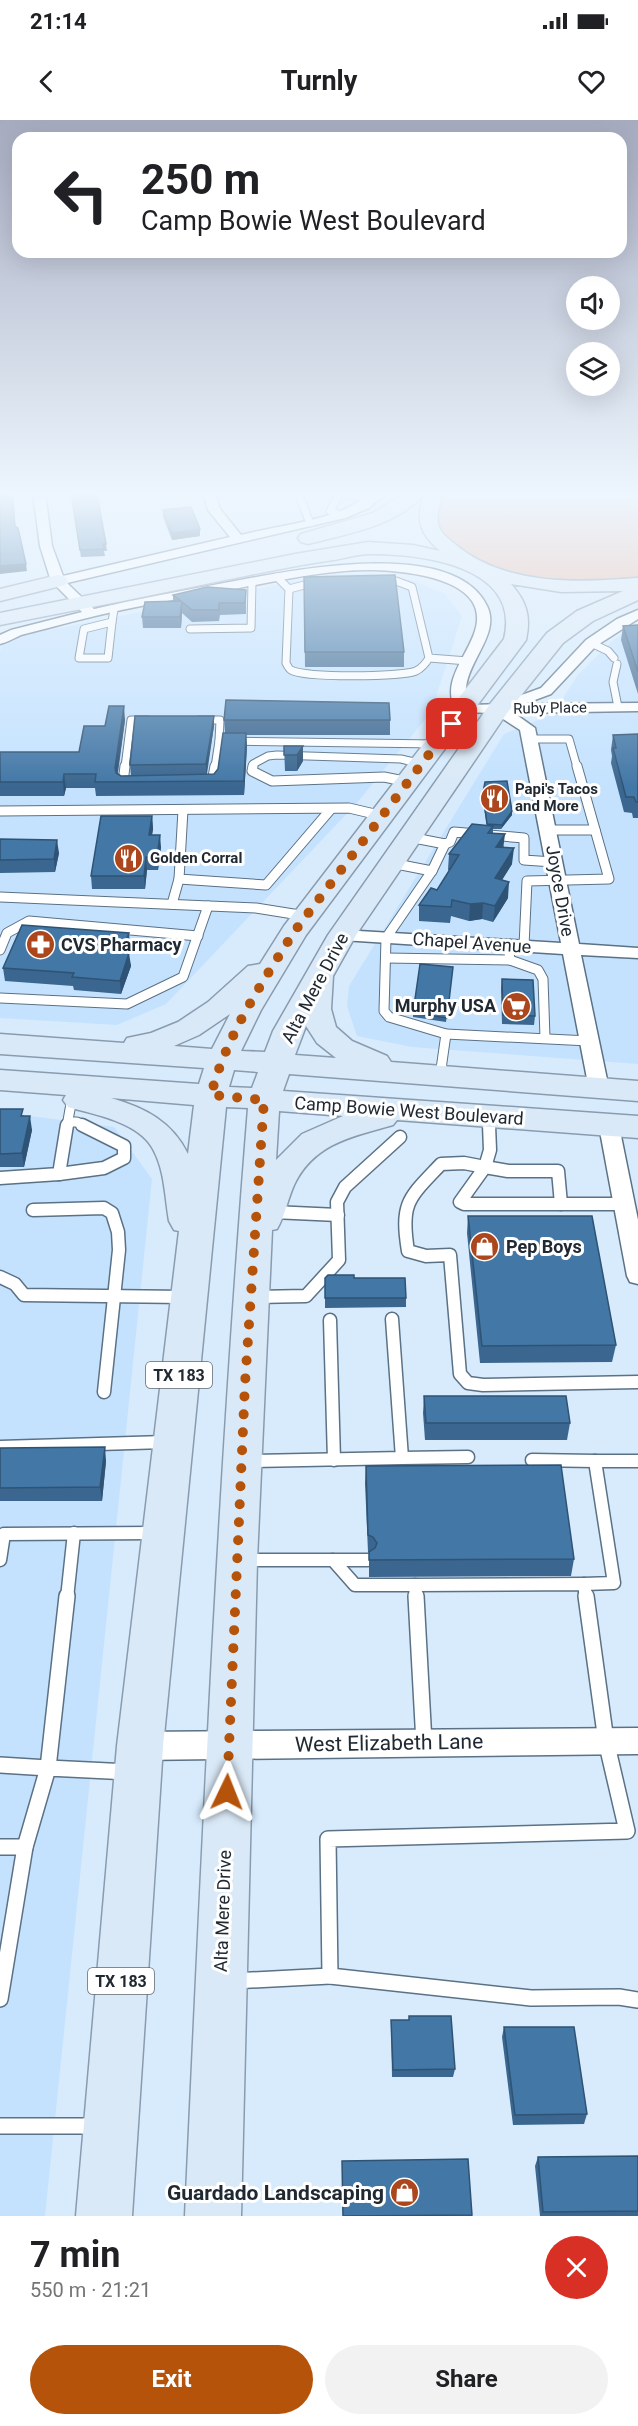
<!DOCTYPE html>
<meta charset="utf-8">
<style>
:root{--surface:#fff;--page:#f2f2f2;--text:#202124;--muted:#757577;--accent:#b45309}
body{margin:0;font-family:Roboto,sans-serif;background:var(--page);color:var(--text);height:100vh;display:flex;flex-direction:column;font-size:22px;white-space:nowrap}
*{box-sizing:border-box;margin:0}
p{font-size:20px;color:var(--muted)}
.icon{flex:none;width:33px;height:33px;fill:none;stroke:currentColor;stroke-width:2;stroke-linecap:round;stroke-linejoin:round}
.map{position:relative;height:2096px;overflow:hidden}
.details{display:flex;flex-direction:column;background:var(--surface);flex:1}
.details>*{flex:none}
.guide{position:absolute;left:12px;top:12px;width:615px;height:126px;border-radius:18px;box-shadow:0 6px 24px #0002;background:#fff;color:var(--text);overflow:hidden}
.fabs{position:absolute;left:566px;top:156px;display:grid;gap:12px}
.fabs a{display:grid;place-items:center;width:54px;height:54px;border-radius:50%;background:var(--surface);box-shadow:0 6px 24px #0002;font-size:30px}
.pin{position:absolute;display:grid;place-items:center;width:51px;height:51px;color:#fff;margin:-26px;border-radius:12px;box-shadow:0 3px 9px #0006}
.me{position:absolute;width:66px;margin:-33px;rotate:2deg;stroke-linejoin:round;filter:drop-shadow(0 0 4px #0008)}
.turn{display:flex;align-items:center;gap:21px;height:126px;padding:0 30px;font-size:27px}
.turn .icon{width:78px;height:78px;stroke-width:2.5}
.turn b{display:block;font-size:42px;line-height:51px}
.round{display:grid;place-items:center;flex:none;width:63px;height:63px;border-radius:32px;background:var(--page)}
.head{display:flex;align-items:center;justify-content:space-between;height:102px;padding:0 30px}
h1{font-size:36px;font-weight:700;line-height:45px}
.primary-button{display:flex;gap:12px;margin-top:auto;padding:12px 30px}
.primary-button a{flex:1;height:69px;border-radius:36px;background:var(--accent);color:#fff;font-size:24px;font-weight:700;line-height:69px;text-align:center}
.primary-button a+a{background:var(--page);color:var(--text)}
.status{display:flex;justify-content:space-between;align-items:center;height:42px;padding:0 30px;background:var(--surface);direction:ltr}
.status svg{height:16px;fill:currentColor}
header{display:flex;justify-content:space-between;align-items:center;height:78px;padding:0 30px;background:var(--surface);font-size:27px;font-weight:700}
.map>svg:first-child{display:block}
</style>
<div class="status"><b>21:14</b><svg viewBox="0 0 49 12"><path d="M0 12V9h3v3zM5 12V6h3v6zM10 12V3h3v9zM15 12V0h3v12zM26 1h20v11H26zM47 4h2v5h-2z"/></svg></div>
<header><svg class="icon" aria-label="back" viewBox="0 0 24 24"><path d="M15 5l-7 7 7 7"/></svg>Turnly<svg class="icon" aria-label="heart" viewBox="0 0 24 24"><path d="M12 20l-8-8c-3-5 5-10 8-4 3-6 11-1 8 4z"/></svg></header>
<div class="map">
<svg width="638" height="2096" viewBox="0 0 638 2096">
<rect width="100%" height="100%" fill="#d7ebfd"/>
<!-- built -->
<g fill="#c4e2fe">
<path d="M371,453L415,461L445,474L462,496L431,592L356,684L166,884L117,905L0,898V531L4,519L327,455Z"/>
<path d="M638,504V944L412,927L357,916L347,886L349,866L504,614L553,594L577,556L612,521Z"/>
<path d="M0,992L114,1007L152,1059L45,2096H0Z"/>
</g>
<!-- green -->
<path fill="#f0b8a4" d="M443,373H638V458C580,463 512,462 462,430C437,414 430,401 443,373Z"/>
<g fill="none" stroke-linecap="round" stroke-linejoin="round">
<defs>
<g id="service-far3">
<path d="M298,373L310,403"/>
<path d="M339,373L372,379"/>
<path d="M340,373L330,391L341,395"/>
<path d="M277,457L289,469L286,543C287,545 289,549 291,550C303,558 401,557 416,551C422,548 426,543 429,538"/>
<path d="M383,460L396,461L412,467L429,538L468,541"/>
<path d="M289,469L316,462"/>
<path d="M112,502L108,538H79L84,509Z"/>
<path d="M112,502L114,489"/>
<path d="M190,509L251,508L252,462"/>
<path d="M591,523L608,531L614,538"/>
<path d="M617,544L613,562L618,587"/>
<path d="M199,600H220L219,621L437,624"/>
<path d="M529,619H569L577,647"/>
<path d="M125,647L131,600H148"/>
<path d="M215,647L219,621"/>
<path d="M253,647V644L268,636L277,635L401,639L422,644"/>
</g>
<g id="service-far2">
<path d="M125,646L123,663H129"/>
<path d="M253,646L252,651L272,661L384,657L409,662"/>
<path d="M208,662H212L215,646"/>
<path d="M183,690L179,759L266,765L331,689"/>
<path d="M0,691L349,688L383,696"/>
<path d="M549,710H595"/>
<path d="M409,717L445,724L450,722L454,712L524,718V740L553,742"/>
<path d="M391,743L432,751L386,818L384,891L389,897L446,914L440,956"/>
<path d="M432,751L445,724"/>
<path d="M0,777L256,788L306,796"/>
<path d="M172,784L179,759"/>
<path d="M508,825L510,840L538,850L543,859L545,918"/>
<path d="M524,826L527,761L609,759L577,646"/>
<path d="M0,830L7,813L29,801L198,816"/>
<path d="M386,838L510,840"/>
<path d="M0,878L127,884L183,857L208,786"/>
<path d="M446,914L589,921"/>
<path d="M489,997V1006"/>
<path d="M68,1002H77L85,1006"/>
<path d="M67,1006L72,978"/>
</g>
<g id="service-far1">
<path d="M489,1005L490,1030L485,1047L464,1043L441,1044C409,1078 400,1082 408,1131L426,1136L450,1135L460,1254L468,1263L483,1265L638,1262"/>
<path d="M485,1047L508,1051H558L561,1084H464L460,1082Z"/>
<path d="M59,1054L104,1048L124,1038V1026L82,1005"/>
<path d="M0,1058L59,1054L67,1005"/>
<path d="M561,1084H624"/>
<path d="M33,1090L104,1088L112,1093L118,1112L119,1130L104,1272"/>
<path d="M273,1092L338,1095"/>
<path d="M0,1157L15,1164L24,1175L184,1177"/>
<path d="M256,1177L306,1176L339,1140L337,1082L345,1067L400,1017"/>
<path d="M330,1200L334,1340"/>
<path d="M0,1327L165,1322"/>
<path d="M402,1338L468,1337"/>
<path d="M532,1340L595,1341"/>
<path d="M248,1341L402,1338L392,1199"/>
<path d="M0,1440L4,1414L155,1413"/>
<path d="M243,1440H333L355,1465H415L416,1478"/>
<path d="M333,1440H368"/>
<path d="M584,1464L614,1463L595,1341H638"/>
<path d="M415,1465L584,1464L586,1478"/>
<path d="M67,1478L74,1413"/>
</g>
<g id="service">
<path d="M416,1476L424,1623"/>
<path d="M0,1645L48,1648L67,1476"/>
<path d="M0,1727H25"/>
<path d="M330,1856L531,1878L619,1877L638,1880"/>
<path d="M233,1861L330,1856L328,1719L627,1711L606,1621L586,1476"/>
<path d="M0,1879L25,1727L48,1648L129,1652"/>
<path d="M0,2006H96"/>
</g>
<g id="minor">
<path d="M33,373H45L52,426L63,456L230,417L208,390L203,373H215L220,389L241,415C273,407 308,403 338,392C357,385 367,373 386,373L369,388L345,398L67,463L94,489C137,479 181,471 224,463C284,452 453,415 487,486C503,518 455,549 468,585L506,584L508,580L541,568L586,520L617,499L638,490V499L596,526L551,574L524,584L638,583V591L514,593L535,608L579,824L638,828V838L581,835L609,969L606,974L599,975L592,974L589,969L563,834L342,820L336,819L333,815L336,811L342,810L561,823L520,610L494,593L457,592C432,553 495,517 472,481C455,456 402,451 374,450C329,449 283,460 239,468C176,479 113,490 52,507C42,510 31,512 21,515C14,518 8,522 0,524V515L11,510L82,492L51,461L40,426Z"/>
<path d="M609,999L616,1001L619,1006L638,1100V1164L630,1162L627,1156L599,1006L602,1001Z"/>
<path d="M638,1608V1634L140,1640L130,1636L126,1626L130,1616L140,1612Z"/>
</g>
<g id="primary">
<path d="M405,373H443C440,383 436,394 438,404C440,413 449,419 456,425C504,465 577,463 636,458H638V480L593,501L563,523L507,593L356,815L333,856L331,889L336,907L352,921L387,936L391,942L638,961V981L289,954L283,971L638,996V1018L397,1000L393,1005C355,1016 317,1022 296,1061C288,1076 286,1094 277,1109L272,1110L257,1440L241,2096H185C202,1726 218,1357 248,988L226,987L163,1626L132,2096H76L117,1626L179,1111L174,1110L169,1101C165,1079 165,1052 154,1031C140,1002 96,995 68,987L63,980L66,975L0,970V950L199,964L204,948L0,934V914L124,923L127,918L151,913L178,902L208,882L248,846L260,844L284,806L504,519C522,446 422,434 370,434C358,434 346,438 334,440C304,444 275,450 245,456C163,473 82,489 0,505V493L295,434L368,422L413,425L440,431C420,414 415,400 424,375C396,406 347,414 308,424L301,422L298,418L301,414L373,393ZM511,464L561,472L623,471L577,491L547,513L490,584L328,815L273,911L265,932L241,931L261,890L306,815L526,520C531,497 527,482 511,464ZM230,894L212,929L174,926L199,915ZM306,906L317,923L336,938L295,935ZM234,950L258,952L252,968L229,967ZM111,978L194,985L188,1034C172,1002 146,988 111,978ZM279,991L343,996L302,1014L276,1040Z"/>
<path d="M58,455L65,457L68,461L65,465L0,481V469Z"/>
</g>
</defs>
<!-- service-far3 casing -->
<use href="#service-far3" stroke="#5b7185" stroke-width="9"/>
<!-- service-far2 casing -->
<use href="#service-far2" stroke="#5b7185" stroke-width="11"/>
<!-- service-far1 casing -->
<use href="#service-far1" stroke="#5b7185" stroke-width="15"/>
<!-- service casing -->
<use href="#service" stroke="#5b7185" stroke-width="18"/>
<!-- minor casing -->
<use href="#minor" stroke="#5b7185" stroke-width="3"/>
<!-- primary casing -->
<use href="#primary" stroke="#899caf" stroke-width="3"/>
<!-- service-far3 -->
<use href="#service-far3" stroke="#fff" stroke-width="7"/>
<!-- service-far2 -->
<use href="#service-far2" stroke="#fff" stroke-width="9"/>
<!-- service-far1 -->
<use href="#service-far1" stroke="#fff" stroke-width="12"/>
<!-- service -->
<use href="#service" stroke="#fff" stroke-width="15"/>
<!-- minor -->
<use href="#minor" fill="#fff" fill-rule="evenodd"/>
<!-- primary -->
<use href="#primary" fill="#dae9f7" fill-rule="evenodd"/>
</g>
<!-- wall -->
<g fill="#3a668f">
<path d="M71,373L106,424L107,431H104L105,436L81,437Z"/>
<path d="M163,390L200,409V416L172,420L163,397Z"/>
<path d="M304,457L404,532V547H305Z"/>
<path d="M246,470V494L220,495L219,501L192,502L182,493L181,508H143L142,497L173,481V475Z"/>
<path d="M638,505V574L621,520L623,506Z"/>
<path d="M125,600L118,653L121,656H131L130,645L214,606L207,654H214L218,649L225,613L224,600H390V615H246L247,627L244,675L96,676L95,668H66L64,676H0V632H79L105,606Z"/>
<path d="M638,614V698H633L632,693L624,692L611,643L612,636L611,630L613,615Z"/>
<path d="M284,626H303V641L297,651H285Z"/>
<path d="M483,672L512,691V695L501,709H493V713L504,727L512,744L502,760L508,778L493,802L482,799L469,801L451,796L450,803L419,801V785L437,770L450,750H448L449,734L487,706L482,677Z"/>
<path d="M152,696L153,709L152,715L161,727L158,750H147L145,769H92L91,756Z"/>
<path d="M0,719L59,733L55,752L0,753Z"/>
<path d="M130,826L127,833L131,846L121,874L74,870L73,866L5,861L3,848Z"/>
<path d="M453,847L446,902L413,897V893Z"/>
<path d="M502,859L535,896L534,905L502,904L501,868Z"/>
<path d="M0,989L25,996L32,1010L24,1047H0Z"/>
<path d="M468,1096L616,1225L612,1242L480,1243L467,1113Z"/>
<path d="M325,1158H354L406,1178V1187L325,1188Z"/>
<path d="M424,1276L570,1303L567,1320H425L423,1293Z"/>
<path d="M0,1328L106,1341L102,1381H0Z"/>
<path d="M366,1346L574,1439L571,1456L369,1457V1432H368L365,1363Z"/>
<path d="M409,1896L455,1949L453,1957H392L391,1900H409Z"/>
<path d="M504,1907L587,1994L584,2004L513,2005L502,1917Z"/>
<path d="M638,2036V2096H540L535,2046L538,2037Z"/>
<path d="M472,2095V2096H343Z"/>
</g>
<!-- shaded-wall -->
<g fill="#2f5374">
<path d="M200,409V416L172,420V413Z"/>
<path d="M26,444L27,451L0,454V446Z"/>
<path d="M182,482V493L181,508L180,497Z"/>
<path d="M124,586L125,600L116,662L115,648Z"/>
<path d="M214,596V606L206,655V644Z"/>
<path d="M246,613L247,627L244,675V661Z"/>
<path d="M303,626V641L297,651V635Z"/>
<path d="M64,654L66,668L64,676L63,662Z"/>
<path d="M512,691V695L501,709L502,705Z"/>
<path d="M152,696L153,709L150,727L149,715Z"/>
<path d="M505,714L503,730L496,727Z"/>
<path d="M160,715L161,727L158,750L157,737Z"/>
<path d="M57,720L59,733L55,752L54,739Z"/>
<path d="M514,728L512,744L493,774L495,758Z"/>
<path d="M146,737L147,750L145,769L144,756Z"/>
<path d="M509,762L508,778L493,802L495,786Z"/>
<path d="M483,783L482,799L469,801L470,784Z"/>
<path d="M129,813L130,826L122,846L121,833Z"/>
<path d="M129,833L131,846L121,874L120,861Z"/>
<path d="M30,996L32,1010L24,1047L22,1033Z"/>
<path d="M105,1327L106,1341L102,1381L100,1367Z"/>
</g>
<!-- building -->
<g fill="#4377a6" stroke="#2f5374" stroke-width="1.5">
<path d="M0,373H12L15,406L18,408L26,444L0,446Z"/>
<path d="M71,373L97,374L106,424H103L104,429L80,430Z"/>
<path d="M191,387L200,409L172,413L163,390Z"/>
<path d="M395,455L404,532H305L304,457Z"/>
<path d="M207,467L246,470L245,483H219V490H192L182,482L180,497H142L145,482L181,481L173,475Z"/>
<path d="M638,505V552L623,506Z"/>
<path d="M226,580L389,583L390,600H224Z"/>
<path d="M109,586H124L115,648L116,653L121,656L214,654L218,649L223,613H246L244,661L95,662L96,654H64L63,662H0V632H79L84,606H105Z"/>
<path d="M135,596H214L206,644L130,645Z"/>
<path d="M638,614V682H636L634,677H626L613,628H616L613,615Z"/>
<path d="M284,626H303L297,635H284Z"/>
<path d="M507,661L512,691L502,705L487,704L483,672L485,662Z"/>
<path d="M101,696H152L149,715H160L157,737H146L144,756H91Z"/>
<path d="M472,704L493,706L488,713L505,714L496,727L514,728L495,758L509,762L495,786L483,783L470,784L452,780L451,787L419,785L431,768L437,770L459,735L449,734Z"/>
<path d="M0,719L57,720L54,739L0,740Z"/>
<path d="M22,805L129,813L121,833H129L120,861L72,857L74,853L3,848Z"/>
<path d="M420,844L453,847L447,898L413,893Z"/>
<path d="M502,859L533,860L535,896L503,895Z"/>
<path d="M0,989H23L21,996H30L22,1033L0,1034Z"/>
<path d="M468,1096H592L616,1225L482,1226Z"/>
<path d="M328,1155H354V1158H405L406,1178H325V1158Z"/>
<path d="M424,1276H566L570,1303H426Z"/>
<path d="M105,1327L100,1367L0,1368V1328Z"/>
<path d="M561,1345L574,1439L369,1440V1432L375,1428L377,1423L373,1417L368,1415L366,1346Z"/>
<path d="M409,1896H451L455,1949L393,1950L391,1900H409Z"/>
<path d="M504,1907H574L587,1994L515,1995Z"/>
<path d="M638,2036V2091L543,2092L538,2037Z"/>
<path d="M468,2039L472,2095L343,2096L342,2041Z"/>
</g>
<!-- sky -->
<linearGradient id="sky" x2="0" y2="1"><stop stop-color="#a6abc0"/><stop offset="0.56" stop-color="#edf6fe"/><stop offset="1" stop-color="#edf6fe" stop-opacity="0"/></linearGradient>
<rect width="638" height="667" fill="url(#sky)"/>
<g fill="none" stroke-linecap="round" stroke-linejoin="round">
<!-- route -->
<path stroke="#b45309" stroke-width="10" stroke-dasharray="0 18" d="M227,1672L245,1264L264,980L211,975C226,916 262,863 294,812L452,604"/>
</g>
<!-- icons -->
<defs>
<symbol id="restaurant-disc" viewBox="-11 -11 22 22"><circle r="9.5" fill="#ac461c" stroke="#fff"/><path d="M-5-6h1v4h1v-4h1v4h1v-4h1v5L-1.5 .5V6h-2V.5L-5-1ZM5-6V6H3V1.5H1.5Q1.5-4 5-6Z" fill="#fff"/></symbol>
<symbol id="pharmacy-disc" viewBox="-11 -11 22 22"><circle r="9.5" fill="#ac461c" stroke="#fff"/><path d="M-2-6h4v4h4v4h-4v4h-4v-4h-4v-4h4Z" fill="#fff"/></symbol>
<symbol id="supermarket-disc" viewBox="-11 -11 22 22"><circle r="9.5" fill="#ac461c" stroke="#fff"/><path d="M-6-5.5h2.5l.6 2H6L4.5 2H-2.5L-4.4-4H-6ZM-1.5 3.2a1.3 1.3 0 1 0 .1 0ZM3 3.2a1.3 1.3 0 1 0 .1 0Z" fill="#fff"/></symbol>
<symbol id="shop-disc" viewBox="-11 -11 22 22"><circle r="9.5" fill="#ac461c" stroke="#fff"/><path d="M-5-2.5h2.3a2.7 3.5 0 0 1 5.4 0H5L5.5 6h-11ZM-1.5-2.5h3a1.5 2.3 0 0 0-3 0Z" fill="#fff"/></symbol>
</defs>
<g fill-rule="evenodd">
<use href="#restaurant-disc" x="478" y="662" width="33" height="33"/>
<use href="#restaurant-disc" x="112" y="722" width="33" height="33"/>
<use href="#pharmacy-disc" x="24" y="808" width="33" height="33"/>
<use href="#supermarket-disc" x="500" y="870" width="33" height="33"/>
<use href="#shop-disc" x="468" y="1110" width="33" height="33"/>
<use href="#shop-disc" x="388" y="2056" width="33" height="33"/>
</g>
<g text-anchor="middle" stroke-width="6" stroke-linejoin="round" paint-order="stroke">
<!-- far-street labels -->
<g font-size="15" fill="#202932" stroke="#fff">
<text transform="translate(550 588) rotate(-1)" y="5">Ruby Place</text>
</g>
<!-- far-poi labels -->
<g font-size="15" font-weight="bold" fill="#202932" stroke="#fff" text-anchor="start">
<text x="515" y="674">Papi's Tacos<tspan x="515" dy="17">and More</tspan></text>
<text x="150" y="743">Golden Corral</text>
</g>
<!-- shield labels -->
<g fill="#fff" stroke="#636970" stroke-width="1.5">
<rect x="146" y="1242" width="66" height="26" rx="4.5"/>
<rect x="88" y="1848" width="66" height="26" rx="4.5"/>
</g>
<g font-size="16" font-weight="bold" fill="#202932">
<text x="179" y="1261">TX 183</text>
<text x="121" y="1867">TX 183</text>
</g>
<!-- street labels -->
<g font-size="18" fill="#202932" stroke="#fff">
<text transform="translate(560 771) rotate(80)" y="6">Joyce Drive</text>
<text transform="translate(472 823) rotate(4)" y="6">Chapel Avenue</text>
<text transform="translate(315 868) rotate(-62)" y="6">Alta Mere Drive</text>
<text transform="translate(409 991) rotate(4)" y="6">Camp Bowie West Boulevard</text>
<text transform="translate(223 1791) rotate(-88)" y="6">Alta Mere Drive</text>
</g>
<!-- poi labels -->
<g font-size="18" font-weight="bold" fill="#202932" stroke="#fff" text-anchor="start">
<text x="61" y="831">CVS Pharmacy</text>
<text x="496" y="892" text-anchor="end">Murphy USA</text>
<text x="506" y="1133">Pep Boys</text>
</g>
<!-- near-street labels -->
<g font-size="21" fill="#202932" stroke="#fff">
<text transform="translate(389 1623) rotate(-1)" y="7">West Elizabeth Lane</text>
</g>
<!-- near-poi labels -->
<g font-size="21" font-weight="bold" fill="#202932" stroke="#fff" text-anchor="end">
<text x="384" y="2080">Guardado Landscaping</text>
</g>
</g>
</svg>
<div class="fabs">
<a><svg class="icon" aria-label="sound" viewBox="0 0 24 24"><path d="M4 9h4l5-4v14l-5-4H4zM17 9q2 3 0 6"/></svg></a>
<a><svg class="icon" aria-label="layers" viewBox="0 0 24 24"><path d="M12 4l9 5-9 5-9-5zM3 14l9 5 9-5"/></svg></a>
</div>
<div class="pin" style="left:452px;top:604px;background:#d93025"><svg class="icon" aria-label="arrive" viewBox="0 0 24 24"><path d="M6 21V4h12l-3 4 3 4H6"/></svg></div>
<svg class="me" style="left:227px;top:1672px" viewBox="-20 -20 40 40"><path d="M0-17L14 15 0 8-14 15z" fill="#b45309" stroke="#fff" stroke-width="4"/></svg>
<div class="guide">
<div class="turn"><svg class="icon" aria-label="left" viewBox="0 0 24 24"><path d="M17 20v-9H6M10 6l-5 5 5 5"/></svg><div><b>250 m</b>Camp Bowie West Boulevard</div></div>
</div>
</div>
<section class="details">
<div class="head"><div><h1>7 min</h1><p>550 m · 21:21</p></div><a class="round" style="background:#d93025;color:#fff"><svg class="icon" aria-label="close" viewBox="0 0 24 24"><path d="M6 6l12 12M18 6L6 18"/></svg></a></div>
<div class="primary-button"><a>Exit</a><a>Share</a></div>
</section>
